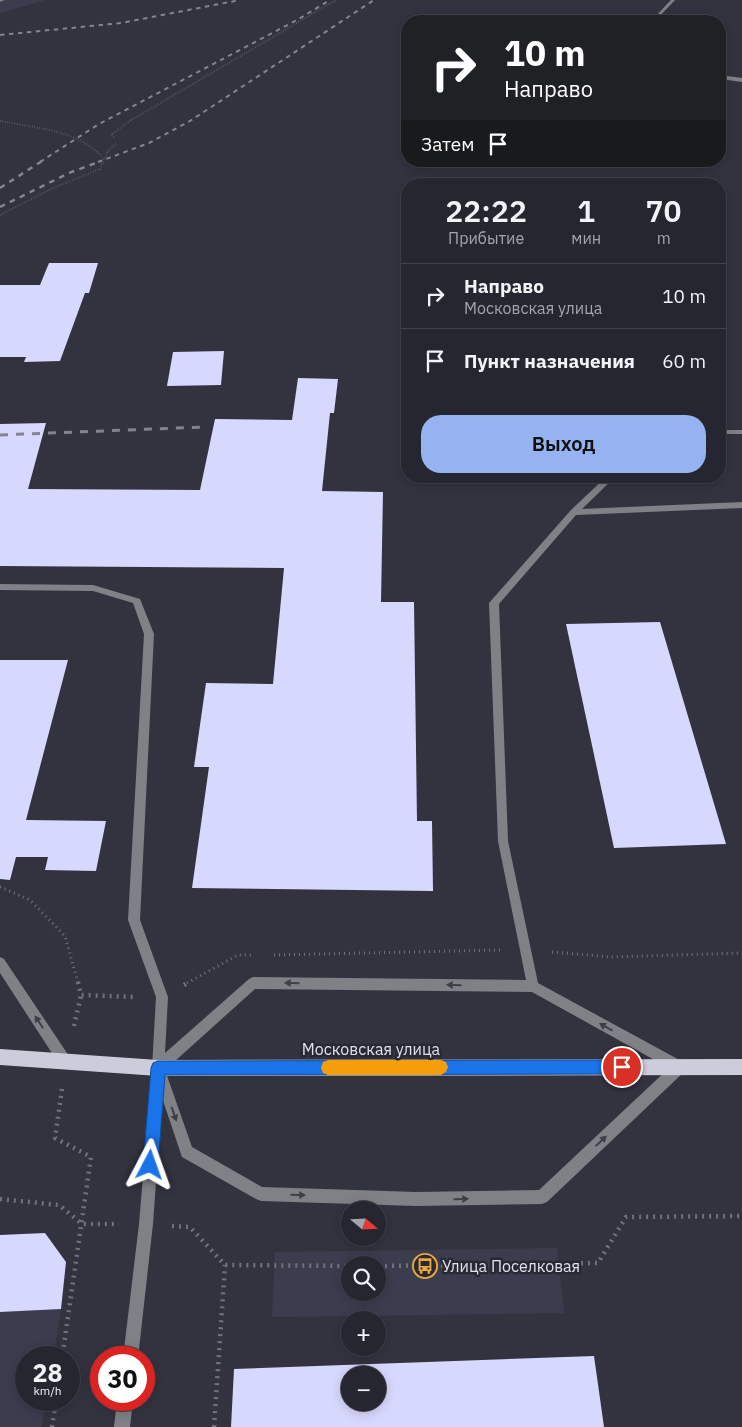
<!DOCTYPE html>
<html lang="ru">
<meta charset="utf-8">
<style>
:root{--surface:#262630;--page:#2e2e38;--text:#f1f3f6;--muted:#a4a5ab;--line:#42434c;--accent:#95b2f1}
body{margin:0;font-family:"IBM Plex Sans",sans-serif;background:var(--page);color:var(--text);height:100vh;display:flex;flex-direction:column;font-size:19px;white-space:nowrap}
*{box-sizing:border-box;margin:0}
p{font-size:16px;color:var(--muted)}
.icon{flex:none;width:28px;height:28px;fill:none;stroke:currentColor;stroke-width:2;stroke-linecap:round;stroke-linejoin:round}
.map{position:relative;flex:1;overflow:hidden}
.side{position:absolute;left:401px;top:178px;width:325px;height:305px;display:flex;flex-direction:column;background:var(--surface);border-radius:20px;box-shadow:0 2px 12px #0003,0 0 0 1px var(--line)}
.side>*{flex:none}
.hud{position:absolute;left:401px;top:15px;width:325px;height:152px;border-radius:20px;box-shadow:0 2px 12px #0003,0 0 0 1px var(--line);background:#202124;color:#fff;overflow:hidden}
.needle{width:32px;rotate:109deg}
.tools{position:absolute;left:341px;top:1201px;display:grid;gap:10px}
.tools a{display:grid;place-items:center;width:45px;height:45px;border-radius:50%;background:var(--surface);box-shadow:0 2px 12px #0003,0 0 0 1px var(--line);font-size:25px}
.speed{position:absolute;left:15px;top:1346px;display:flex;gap:10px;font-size:25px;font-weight:700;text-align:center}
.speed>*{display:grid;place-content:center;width:65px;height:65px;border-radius:50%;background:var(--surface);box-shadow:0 2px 12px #0003,0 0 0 1px var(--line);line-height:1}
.speed small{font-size:12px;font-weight:400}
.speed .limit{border:8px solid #d22;background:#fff;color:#111}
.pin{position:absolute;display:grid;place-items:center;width:42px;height:42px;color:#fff;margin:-21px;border:2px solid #fff;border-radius:50%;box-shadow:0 1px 5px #0007}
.me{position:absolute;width:55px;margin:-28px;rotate:4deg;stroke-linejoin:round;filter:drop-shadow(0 0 4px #0008)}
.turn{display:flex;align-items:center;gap:18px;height:105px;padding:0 20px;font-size:22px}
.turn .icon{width:65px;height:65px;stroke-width:2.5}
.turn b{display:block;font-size:35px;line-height:42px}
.then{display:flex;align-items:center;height:48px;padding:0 20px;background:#0003;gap:10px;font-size:19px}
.eta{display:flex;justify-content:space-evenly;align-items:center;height:85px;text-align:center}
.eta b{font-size:30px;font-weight:600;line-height:35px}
.button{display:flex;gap:10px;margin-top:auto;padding:10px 20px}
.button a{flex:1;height:58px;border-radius:20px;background:var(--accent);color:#111;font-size:20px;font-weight:600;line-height:58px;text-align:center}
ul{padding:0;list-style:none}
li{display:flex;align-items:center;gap:15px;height:65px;padding:0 20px;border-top:1px solid var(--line)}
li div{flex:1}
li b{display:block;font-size:19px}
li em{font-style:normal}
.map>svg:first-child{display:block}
</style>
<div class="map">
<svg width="742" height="1427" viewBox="0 0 742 1427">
<rect width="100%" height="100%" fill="#333340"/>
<!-- built -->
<g fill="#3c3c4f" fill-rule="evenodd">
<path d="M0,0H45L0,13Z"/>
<path d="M557,1248L564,1313L272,1317L275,1252ZM350,1265H378V1292H350Z"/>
<path d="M61,1309L53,1357L26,1358V1400H46L42,1427H0V1312Z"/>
</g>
<!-- building -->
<g fill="#d7d8fd" fill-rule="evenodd">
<path d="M49,263H98L89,293H85L60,361L24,362L26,357H0V285H40Z"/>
<path d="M224,351L221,385L167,386L173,352Z"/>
<path d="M298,378L338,379L334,413H330L322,491L383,492L381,602H414L417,821H432L433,891L192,888L209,767H194L206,683L273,684L284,568L0,566V424L46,423L28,489L200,490L215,419L292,420Z"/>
<path d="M660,622L726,844L614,848L566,624Z"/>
<path d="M0,660H68L26,820L106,821L96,871L45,870L48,857H16L10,880L0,879Z"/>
<path d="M45,1233L66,1262L61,1309L0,1312V1235Z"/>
<path d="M594,1356L604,1427H231L234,1369ZM350,1375H378V1402H350Z"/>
</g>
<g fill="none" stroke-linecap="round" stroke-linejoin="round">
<!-- path-far2 -->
<g stroke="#72727e" stroke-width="2" stroke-dasharray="0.5 2" stroke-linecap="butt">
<path d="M0,121C35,128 80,130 104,159"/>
<path d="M114,137L111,135L128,122L336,0"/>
<path d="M0,215L53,188L100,169L108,151L117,143"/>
</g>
<!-- path-far1 -->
<g stroke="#72727e" stroke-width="3" stroke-dasharray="1 4" stroke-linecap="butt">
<path d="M0,887L30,900L65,936L78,983"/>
<path d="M552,952L611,957L742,953"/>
<path d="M274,955L500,950"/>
<path d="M187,983L238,955H253"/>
</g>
<!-- path -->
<g stroke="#72727e" stroke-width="4.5" stroke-dasharray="2 5" stroke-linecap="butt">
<path d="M78,982L81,995L134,997"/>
<path d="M184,985L189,982"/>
<path d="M74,1026L81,995"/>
<path d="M62,1089L55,1138L91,1157L62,1358"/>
<path d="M0,1199L59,1205L82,1224H119"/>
<path d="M172,1226L190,1227L225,1265L350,1266"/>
<path d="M378,1266L598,1263L626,1217L742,1216"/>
<path d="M52,1427L56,1400"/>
<path d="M214,1427L225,1265"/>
</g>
<!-- lane -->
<g fill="#808087" fill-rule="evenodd">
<path d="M0,0H5L0,2Z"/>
<path d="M671,0H675L655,21H651Z"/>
<rect x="720" y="430" width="22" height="4"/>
<path d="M522,476H532L524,483H518L517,481Z"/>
<path d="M607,476H616L582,509L742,502V508L576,515L499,604L508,841L538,983L685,1063L686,1067L685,1071L547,1202L542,1204L416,1206L261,1201L256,1199L182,1157L152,1068L156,997L128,920L144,634L133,603L93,591L0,590V584L93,585L140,599L154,634L140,920L168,997L165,1053L249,979L253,977L526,980L498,841L489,603L571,510ZM255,989L532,992L669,1068L539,1190L416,1192L262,1187L192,1147L165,1070Z"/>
<path d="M0,957L4,959L71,1059L72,1063L71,1067L66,1069L61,1067L0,973Z"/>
</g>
<!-- street -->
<g fill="#808087" fill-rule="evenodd">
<path d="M720,75L742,78V82L720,79Z"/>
<path d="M158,1062L163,1064L164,1068L153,1224L138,1358H123L139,1224L152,1068L153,1064Z"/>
<path d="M117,1400H133L130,1427H114Z"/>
</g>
<!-- primary -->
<path fill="#ccccdb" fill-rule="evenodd" d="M0,1049L158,1060L742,1059V1075L158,1076L0,1065Z"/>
<!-- rail-far2 -->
<g stroke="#848490" stroke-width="2" stroke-dasharray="4.5 4.5" stroke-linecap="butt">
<path d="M0,35L121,23L240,0"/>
<path d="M40,162L99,124L297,20L330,0"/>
<path d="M98,162L149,143L190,121L374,0"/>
</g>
<!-- rail-far1 -->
<g stroke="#848490" stroke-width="2.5" stroke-dasharray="5.5 5.5" stroke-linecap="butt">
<path d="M0,188L42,161"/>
<path d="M0,207L69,173L101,161"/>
</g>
<!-- rail -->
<path stroke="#848490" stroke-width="3" stroke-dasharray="8 8" stroke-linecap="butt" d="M0,435L204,427"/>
</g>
<!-- one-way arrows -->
<defs><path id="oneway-solid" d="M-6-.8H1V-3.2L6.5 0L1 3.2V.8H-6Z" transform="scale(1.25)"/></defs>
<g fill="#3f3f4a">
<use href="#oneway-solid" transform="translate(292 983) rotate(-179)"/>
<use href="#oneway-solid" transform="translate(454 985) rotate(-179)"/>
<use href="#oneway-solid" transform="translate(39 1022) rotate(-123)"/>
<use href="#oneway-solid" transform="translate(606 1027) rotate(-151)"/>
<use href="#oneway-solid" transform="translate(174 1114) rotate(71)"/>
<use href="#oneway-solid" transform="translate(601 1141) rotate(-43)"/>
<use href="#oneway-solid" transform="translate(298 1195) rotate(2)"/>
<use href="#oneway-solid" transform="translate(461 1199) rotate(-1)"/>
</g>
<!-- route -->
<path fill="#1a73e8" stroke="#114b97" d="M622,1060L627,1062L629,1067L627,1072L622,1074L165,1075L158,1165L156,1171L150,1173L145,1171L143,1165L151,1068L153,1063L158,1061Z"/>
<!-- slow -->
<path fill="#f59e0b" d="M328,1060H441L446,1062L448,1067L446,1072L441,1075H328L323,1073L321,1068L323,1062Z"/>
<!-- icons -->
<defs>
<symbol id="bus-ring" viewBox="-11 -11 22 22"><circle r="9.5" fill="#292936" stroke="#eca93b" stroke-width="1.5"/><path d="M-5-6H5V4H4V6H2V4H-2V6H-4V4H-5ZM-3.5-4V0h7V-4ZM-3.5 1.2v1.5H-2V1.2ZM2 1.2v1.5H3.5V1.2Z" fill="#eca93b"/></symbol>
</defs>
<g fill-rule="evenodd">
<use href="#bus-ring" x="411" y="1252" width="28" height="28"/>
</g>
<g text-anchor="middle" stroke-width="5" stroke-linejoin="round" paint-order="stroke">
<!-- near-street labels -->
<g font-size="16" fill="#e1e1ea" stroke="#292936">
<text x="371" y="1055">Московская улица</text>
</g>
<!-- near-poi labels -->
<g font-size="16" fill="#e1e1ea" stroke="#292936" text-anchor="start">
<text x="442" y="1272">Улица Поселковая</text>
</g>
</g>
</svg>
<div class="tools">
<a><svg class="needle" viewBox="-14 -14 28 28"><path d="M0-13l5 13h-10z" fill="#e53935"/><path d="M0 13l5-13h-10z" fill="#a4a5ab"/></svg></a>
<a><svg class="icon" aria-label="search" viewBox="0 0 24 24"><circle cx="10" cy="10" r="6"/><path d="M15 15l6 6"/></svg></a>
<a>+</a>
<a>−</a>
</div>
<div class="speed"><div>28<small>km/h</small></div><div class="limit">30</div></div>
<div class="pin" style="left:622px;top:1067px;background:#d93025"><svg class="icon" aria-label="arrive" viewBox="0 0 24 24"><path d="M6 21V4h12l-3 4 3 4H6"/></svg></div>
<svg class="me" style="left:150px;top:1165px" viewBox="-20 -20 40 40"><path d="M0-17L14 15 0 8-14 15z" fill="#1a73e8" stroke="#fff" stroke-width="4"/></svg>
<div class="hud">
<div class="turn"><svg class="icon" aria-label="right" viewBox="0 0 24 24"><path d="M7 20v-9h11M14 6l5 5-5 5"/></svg><div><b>10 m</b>Направо</div></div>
<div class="then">Затем<svg class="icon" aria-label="arrive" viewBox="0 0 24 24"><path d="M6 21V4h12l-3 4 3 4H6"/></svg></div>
</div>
<section class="side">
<div class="eta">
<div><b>22:22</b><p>Прибытие</p></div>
<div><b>1</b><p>мин</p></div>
<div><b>70</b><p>m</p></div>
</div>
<ul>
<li><svg class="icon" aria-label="right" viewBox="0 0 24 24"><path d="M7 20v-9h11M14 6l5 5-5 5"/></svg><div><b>Направо</b><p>Московская улица</p></div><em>10 m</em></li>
<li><svg class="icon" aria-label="arrive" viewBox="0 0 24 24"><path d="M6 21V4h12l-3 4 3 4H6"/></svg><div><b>Пункт назначения</b></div><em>60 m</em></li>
</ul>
<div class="button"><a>Выход</a></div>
</section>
</div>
